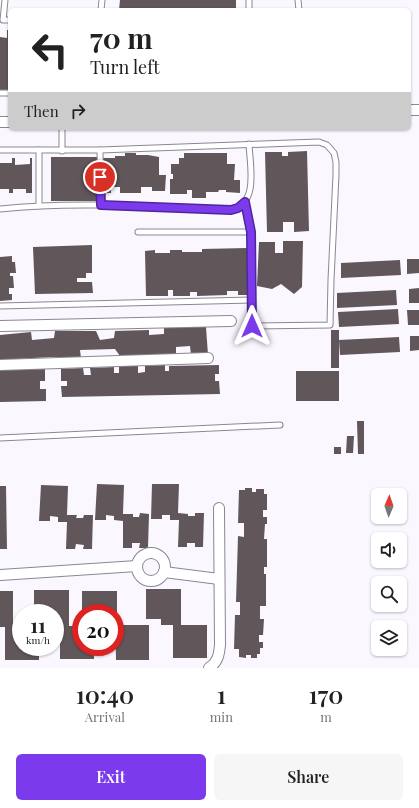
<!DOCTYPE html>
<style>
:root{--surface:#fff;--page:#f6f6f6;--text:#222;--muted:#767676;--accent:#7c3aed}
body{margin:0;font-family:"Playfair Display",serif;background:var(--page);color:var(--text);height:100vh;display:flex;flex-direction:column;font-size:15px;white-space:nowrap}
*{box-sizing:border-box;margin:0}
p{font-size:13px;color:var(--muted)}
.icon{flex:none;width:22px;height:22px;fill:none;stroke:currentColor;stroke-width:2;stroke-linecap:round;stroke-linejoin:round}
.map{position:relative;height:668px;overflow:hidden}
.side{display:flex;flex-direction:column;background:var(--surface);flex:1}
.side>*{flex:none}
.top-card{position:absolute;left:8px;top:8px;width:403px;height:122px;border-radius:6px;box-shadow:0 1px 3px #0004;background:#fff;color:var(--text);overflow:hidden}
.needle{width:26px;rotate:2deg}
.fabs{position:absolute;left:371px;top:488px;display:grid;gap:8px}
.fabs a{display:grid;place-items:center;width:36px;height:36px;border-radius:6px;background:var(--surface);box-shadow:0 1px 3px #0004;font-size:20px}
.speed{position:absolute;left:12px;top:604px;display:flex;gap:8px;font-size:20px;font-weight:700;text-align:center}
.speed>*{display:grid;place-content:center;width:52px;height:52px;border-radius:50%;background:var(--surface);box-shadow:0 1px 3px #0004;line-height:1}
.speed small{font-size:10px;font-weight:400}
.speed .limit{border:6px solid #d22;background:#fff;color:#111}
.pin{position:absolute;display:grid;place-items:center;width:34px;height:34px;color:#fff;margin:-17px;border:2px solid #fff;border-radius:50%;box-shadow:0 1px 4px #0007}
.me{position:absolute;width:44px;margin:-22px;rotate:0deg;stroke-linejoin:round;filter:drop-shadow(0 0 3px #0008)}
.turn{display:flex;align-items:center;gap:14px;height:84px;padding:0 16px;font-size:18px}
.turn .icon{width:52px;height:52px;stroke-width:2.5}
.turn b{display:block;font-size:28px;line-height:34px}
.then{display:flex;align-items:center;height:38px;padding:0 16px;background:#0003;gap:8px;font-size:15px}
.eta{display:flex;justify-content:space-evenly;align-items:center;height:68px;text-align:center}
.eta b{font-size:24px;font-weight:600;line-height:28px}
.cta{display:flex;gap:8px;margin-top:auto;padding:8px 16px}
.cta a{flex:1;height:46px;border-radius:6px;background:var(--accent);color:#fff;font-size:16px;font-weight:600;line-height:46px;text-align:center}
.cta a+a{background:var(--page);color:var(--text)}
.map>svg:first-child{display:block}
</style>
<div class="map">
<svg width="419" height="668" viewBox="0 0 419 668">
<rect width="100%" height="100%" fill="#faf7ff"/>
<!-- building -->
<g fill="#61565a">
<path d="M120,0H236V10H119Z"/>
<path d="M7,30H10V95L0,94V37L7,38Z"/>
<path d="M307,151L309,231L294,232V222H283V232H267L265,152H282V156H288V152Z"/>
<path d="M125,153H136V155H148L159,157V175H166L165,191H152V187H141V193H120V187H111V193H101V158H115V156H125Z"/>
<path d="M184,153H227V164H235L234,180H240V193L226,192V190H219L218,192H206V198H192V190H187V194H170V179H173V174H171V164H179V158H184Z"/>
<rect x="51" y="157" width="47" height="44"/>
<path d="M12,158H15V165L30,164V158H32V193H26V189H13V193H9V189H0V163H12Z"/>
<path d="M283,241H303L302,287L294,294L281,284L272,289L257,286L259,242H275V253H283Z"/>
<path d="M92,245V273H86V278H77V282H92L93,293L35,294L33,247Z"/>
<path d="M247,248L248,295H238V291H227V295L197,296V292H190V296H173V290H168V296H146L145,251L155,250V253H170V250H182V252H202V249Z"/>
<path d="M12,256V262H15L16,273H10V276H13L14,288H9V294H12V300L0,301V257Z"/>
<path d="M407,259H419V273L407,274Z"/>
<path d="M400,260L401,275L341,278V263Z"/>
<path d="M419,288V303H409V289Z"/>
<path d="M396,290L397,305L337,308V293Z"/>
<path d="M398,309L399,324L339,327L338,312Z"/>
<path d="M407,310H419V325H408Z"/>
<path d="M164,326L206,327L208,355H191L190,346L176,347V354L120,356L115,349L80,350L81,358L52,357L0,360V335L31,332L32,340L54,338L55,331H96L100,340L114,338L115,331L149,330V335L164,334Z"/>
<rect x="331" y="330" width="8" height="38"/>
<path d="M410,336H419V350L410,351Z"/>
<path d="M399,337L400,352L340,355L339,340Z"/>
<path d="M165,365V371H169V366L219,365V374H215V381H219L220,394L62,397L61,386H67V381H61V369L83,368L84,375H91L90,368L114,367V373H119V366H138V373L145,372V366Z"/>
<path d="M45,369V381H40V389H46V401L0,402V370Z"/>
<rect x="296" y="371" width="43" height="30"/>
<path d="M357,421H364V454H358Z"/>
<path d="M347,436H354L353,453H346Z"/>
<rect x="334" y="447" width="7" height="7"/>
<path d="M97,484L124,485L123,514H133V517H139L140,513L149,514L148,548H139L140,543H132V548H123V521L114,520V516L106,515V520H95Z"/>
<path d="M152,484H179L178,513L188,514V516H195V513H204L203,547H195V543H187V547H178L179,520H170V515H162V519H151Z"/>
<path d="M41,485L68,486L67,515H77L76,518H83L84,515H93L92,549H83L84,545L76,544L75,549H66L67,522H58V517L50,516V521H39Z"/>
<path d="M0,486H6L7,549H0Z"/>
<path d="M245,488H252V492H256V489H264V494H267V510H263V517H267V524H265L264,539H267V567H264V574H266V606H260V619H264L263,635H259V642H263V648H260V654H257V658H251V655H246V658L239,657V649H234L235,615H240V602H236L238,536L244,537V523H238L239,490H245Z"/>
<path d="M146,589H181V625H207V658H173V625H161V619H146Z"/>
<path d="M34,590H69V626H81V647H94V659H60V626H55V613H34Z"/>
<path d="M0,591H13V628H21V647H39V660H5V627H0Z"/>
<path d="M82,591H117V625H149V660H116L115,613H82Z"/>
</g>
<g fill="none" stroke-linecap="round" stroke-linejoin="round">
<defs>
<g id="lane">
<path d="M5,0L3,20H10"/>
<path d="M298,0L299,10"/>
<path d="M101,10L102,0"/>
<path d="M249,10V0"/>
<path d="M0,93H10"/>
<path d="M0,150H100L319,142L327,145L334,153L336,162V175L331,280L330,325L252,326L251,232L245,202"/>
<path d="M100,150L101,205"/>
<path d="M62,151V128"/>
<path d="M39,206V150"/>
<path d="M0,209C77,201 154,207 231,210C259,204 250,166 249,144"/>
<path d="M138,232H251"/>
<path d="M0,306L252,300"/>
<path d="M0,438L280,425"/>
</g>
<g id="street">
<path d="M409,110H419"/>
<path d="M0,122H10"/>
<path d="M0,326L231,321"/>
<path d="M0,365L208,358"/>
<circle cx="151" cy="567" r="14"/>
<path d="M164,572L219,579"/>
<path d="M0,575L137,566"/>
<path d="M209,668C218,662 219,655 220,645L219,508"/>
</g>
</defs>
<!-- lane casing -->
<use href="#lane" stroke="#8b8792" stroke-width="7"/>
<!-- street casing -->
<use href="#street" stroke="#8b8792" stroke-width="12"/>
<!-- lane -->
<use href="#lane" stroke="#fff" stroke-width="5"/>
<!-- street -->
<use href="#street" stroke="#fff" stroke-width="10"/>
</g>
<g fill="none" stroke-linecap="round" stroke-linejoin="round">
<defs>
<path id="route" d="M100,177L101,205L231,210L238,208L245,202L251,232L252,326"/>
</defs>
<!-- route casing -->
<use href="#route" stroke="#51269a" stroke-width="10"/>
<!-- route -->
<use href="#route" stroke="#7c3aed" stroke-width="7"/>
</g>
</svg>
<div class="fabs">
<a><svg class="needle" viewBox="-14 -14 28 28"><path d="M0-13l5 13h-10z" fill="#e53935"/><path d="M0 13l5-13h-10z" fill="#767676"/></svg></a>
<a><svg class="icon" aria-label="sound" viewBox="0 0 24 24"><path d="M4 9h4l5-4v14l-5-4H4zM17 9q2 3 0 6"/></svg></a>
<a><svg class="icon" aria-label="search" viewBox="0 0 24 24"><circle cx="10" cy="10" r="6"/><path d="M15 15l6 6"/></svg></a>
<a><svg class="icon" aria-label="layers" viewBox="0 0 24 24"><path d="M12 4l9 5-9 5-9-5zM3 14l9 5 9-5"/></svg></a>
</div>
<div class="speed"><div>11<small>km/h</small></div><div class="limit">20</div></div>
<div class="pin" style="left:100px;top:177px;background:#d93025"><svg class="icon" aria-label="arrive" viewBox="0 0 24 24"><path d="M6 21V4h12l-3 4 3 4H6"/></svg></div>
<svg class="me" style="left:252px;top:326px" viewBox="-20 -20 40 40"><path d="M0-17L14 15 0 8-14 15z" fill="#7c3aed" stroke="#fff" stroke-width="4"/></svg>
<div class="top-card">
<div class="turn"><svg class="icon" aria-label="left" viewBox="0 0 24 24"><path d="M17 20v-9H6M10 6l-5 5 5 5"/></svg><div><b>70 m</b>Turn left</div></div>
<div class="then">Then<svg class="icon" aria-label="right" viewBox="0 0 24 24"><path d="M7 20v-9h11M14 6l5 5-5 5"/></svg></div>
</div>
</div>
<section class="side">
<div class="eta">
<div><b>10:40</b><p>Arrival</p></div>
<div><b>1</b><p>min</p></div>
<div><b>170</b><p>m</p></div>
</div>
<div class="cta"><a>Exit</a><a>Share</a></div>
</section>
